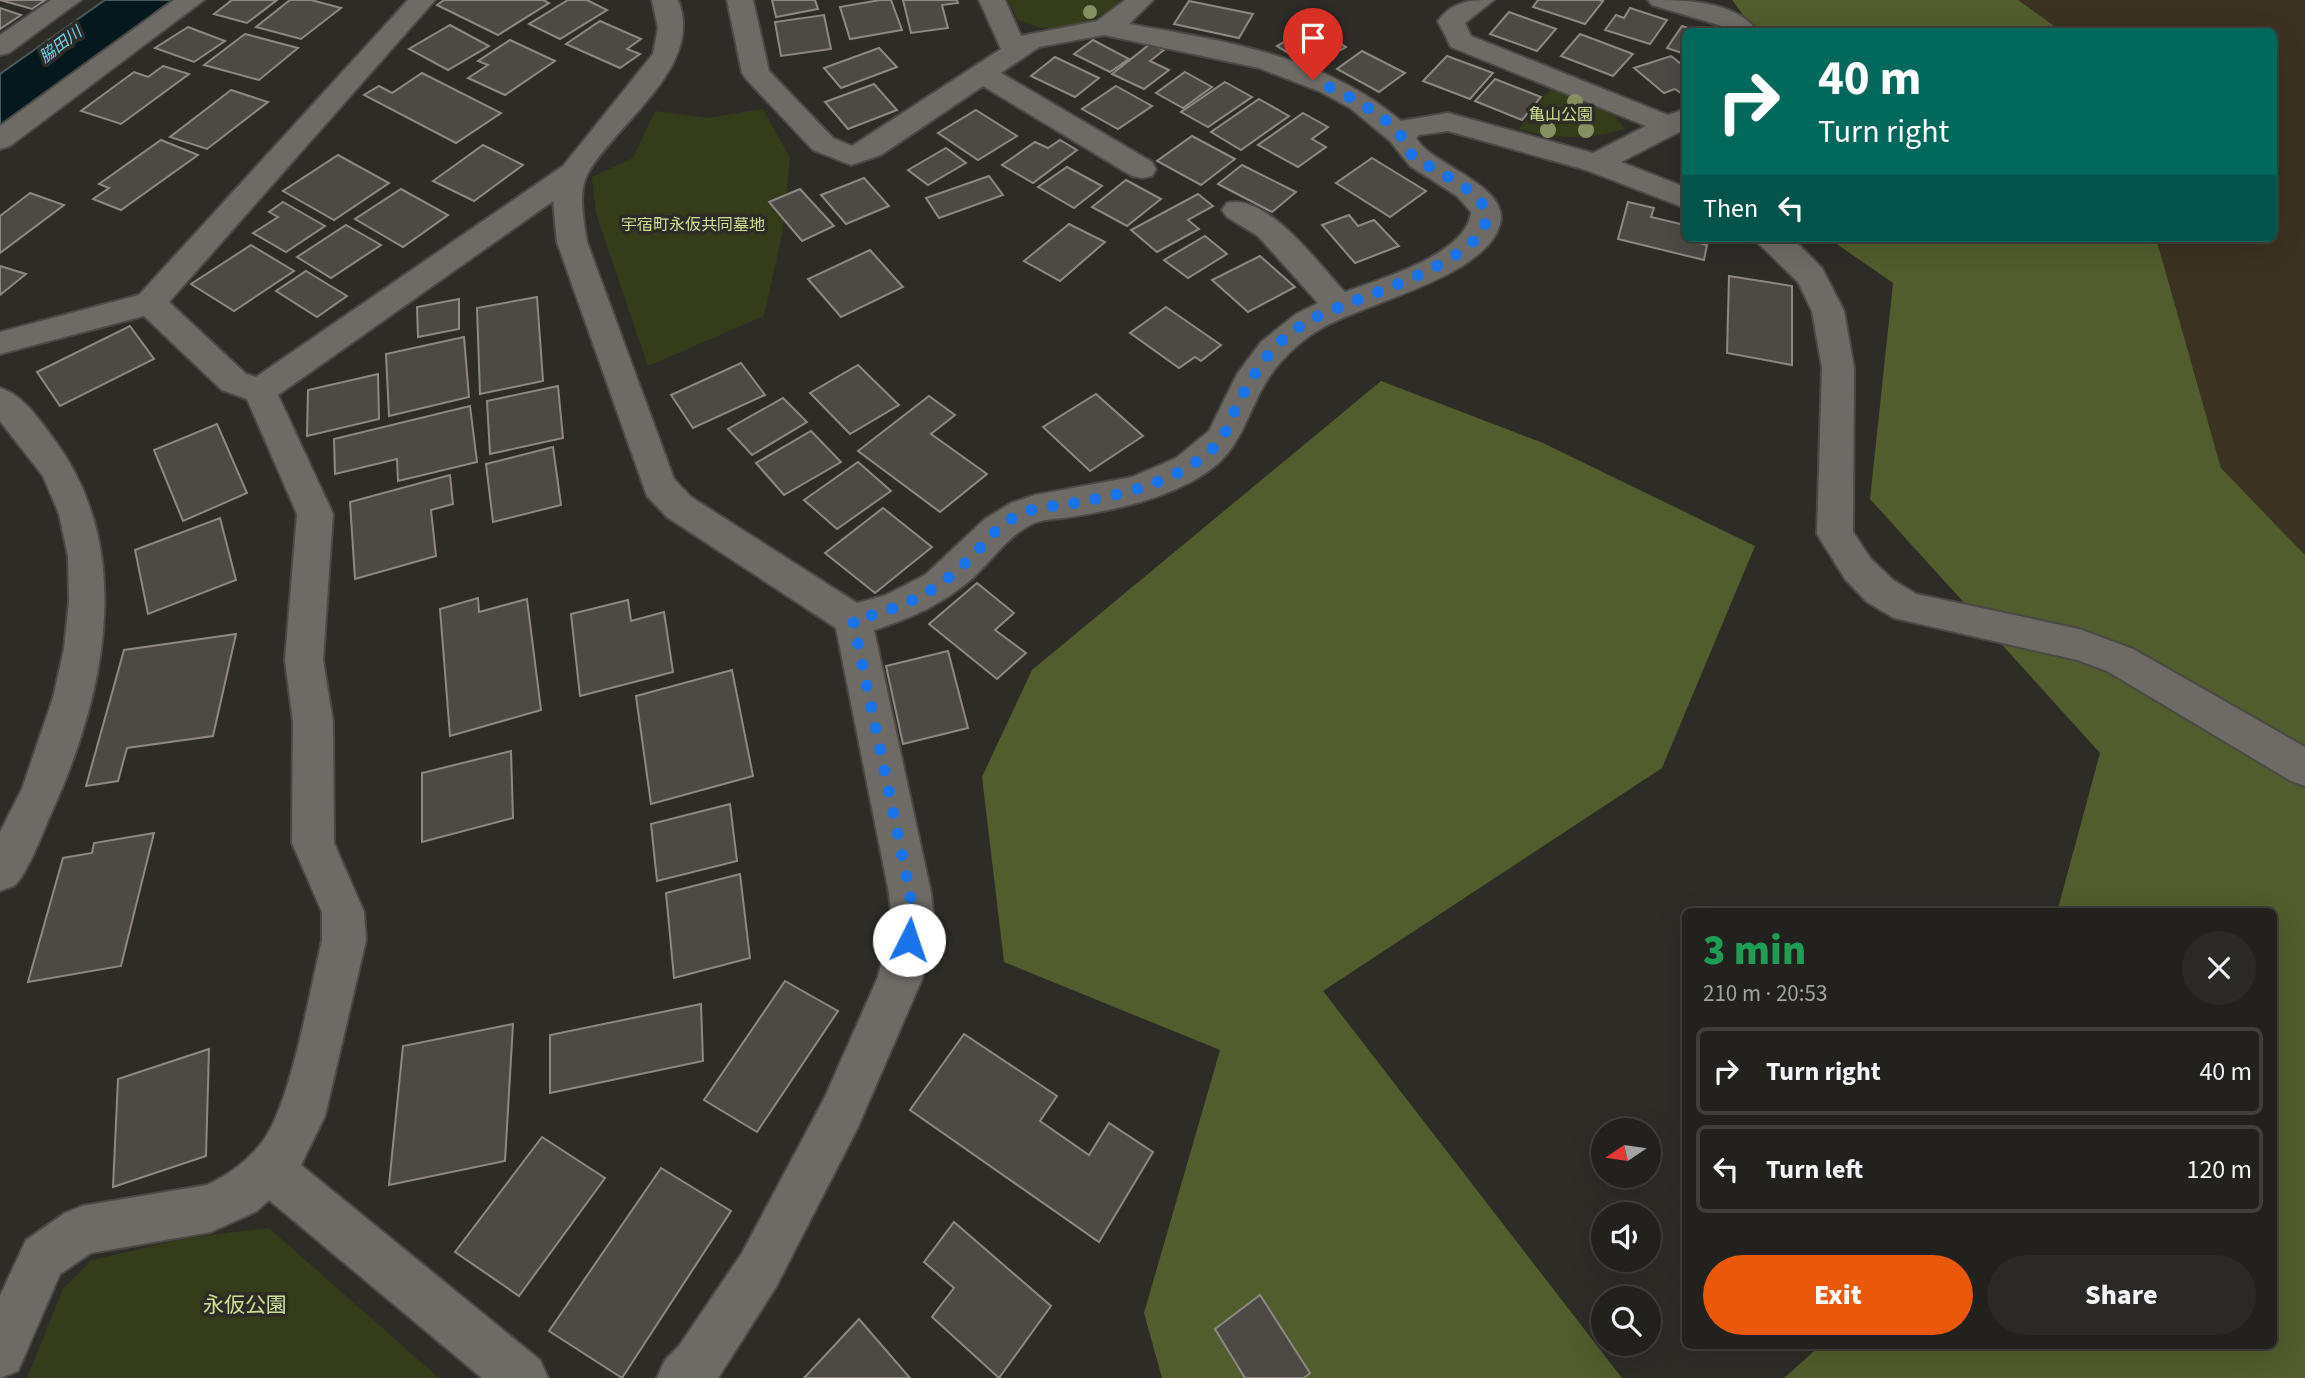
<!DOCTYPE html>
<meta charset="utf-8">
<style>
:root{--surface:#22211d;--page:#2a2926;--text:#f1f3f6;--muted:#a2a3a4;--line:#3f3e3b;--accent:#ea580c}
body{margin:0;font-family:"Source Sans 3","Noto Sans JP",sans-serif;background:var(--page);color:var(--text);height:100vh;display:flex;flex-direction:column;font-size:26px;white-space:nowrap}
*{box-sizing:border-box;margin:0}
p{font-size:23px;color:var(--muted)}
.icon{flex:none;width:38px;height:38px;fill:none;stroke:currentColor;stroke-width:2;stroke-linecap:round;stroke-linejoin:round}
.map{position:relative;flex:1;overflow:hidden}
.sheet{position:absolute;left:1682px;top:908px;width:595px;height:441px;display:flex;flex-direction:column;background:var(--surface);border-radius:10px;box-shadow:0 7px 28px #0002,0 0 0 2px var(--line)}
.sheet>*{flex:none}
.hud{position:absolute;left:1682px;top:28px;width:595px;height:214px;border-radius:10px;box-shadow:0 7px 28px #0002,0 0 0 2px var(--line);background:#00695c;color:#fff;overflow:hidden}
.needle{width:46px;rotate:257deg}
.controls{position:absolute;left:1591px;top:1118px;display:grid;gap:14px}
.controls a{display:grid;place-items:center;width:70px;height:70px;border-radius:50%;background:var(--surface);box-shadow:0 7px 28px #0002,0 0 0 2px var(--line);font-size:35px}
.pin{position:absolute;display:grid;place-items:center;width:60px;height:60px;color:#fff;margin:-72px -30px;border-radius:50% 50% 50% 0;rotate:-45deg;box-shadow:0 0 7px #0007}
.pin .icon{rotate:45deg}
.me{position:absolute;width:77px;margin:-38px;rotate:4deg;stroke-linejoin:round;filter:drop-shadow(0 0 5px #0008)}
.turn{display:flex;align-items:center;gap:24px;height:147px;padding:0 21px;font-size:32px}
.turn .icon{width:91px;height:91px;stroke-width:2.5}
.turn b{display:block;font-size:49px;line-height:60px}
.then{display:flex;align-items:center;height:66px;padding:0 21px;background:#0003;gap:14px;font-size:26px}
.round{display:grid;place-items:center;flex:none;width:74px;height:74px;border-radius:37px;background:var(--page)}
.summary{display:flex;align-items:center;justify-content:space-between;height:119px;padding:0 21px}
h1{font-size:42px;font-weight:800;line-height:52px;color:#1e9e55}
.action{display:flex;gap:14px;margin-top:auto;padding:14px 21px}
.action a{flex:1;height:80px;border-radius:42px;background:var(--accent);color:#fff;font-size:28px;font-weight:800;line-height:80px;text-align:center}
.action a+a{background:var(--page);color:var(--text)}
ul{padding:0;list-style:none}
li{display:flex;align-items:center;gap:21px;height:88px;margin:0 14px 10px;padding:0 7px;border:4px solid var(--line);border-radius:10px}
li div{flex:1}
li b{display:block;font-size:26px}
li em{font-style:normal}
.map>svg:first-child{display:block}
</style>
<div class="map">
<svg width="2305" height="1378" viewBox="0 0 2305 1378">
<rect width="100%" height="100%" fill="#2e2c27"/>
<!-- education -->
<path fill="#3c3222" d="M2018,0H2305V555L2221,468L2156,238H2273V32L2061,31Z"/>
<!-- green -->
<g fill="#343c1a">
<path d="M1008,0H1120C1105,18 1068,30 1044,28C1036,28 1026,22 1018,20Z"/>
<path d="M1552,87L1609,108L1625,129C1590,139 1554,141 1519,129Z"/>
<path d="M763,109L790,158L782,235L764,316L648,366L596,214L592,177L633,158L655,111L708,118Z"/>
<path d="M269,1228L439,1378H27L63,1289L92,1260L187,1238Z"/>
</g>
<!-- forest -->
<g fill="#515d2c">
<path d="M1732,0H2018L2061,31H1755Z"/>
<path d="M1828,238H2156L2221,468L2305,555V1378H1784L1820,1346H2273V912H2057L2100,753L1870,499L1893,283Z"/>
<path d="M1381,381L1543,443L1755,546L1662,768L1323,991L1622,1378H1162L1144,1313L1220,1050L1004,962L982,777L1032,670Z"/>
</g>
<!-- water -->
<path fill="#04181e" stroke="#4b595c" stroke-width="2" d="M105,0H179L0,130V74Z"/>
<!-- building -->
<g fill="#4d4945" stroke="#8d8884" stroke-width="2">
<path d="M0,0H45L32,9Z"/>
<path d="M232,0H277L247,23L214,14Z"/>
<path d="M290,0H311L341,8L301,39L256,27Z"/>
<path d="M444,0H543L549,3L498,35L437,5Z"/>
<path d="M568,0H587L607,10L560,39L529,24Z"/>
<path d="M772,0H815L818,9L776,17Z"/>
<path d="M880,0H891L902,30L850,39L840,7Z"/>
<path d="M903,0H957L958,3L942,5L948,28L911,33Z"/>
<path d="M1538,0H1599L1603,1L1585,24L1533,7Z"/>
<path d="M1189,1L1253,14L1239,38L1174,24Z"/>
<path d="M0,8L21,15L0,29Z"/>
<path d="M1630,8L1667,20L1650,44L1605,30L1616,15L1624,18Z"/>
<path d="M1509,12L1556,29L1537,51L1490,34Z"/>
<path d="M824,15L831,49L781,56L775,22Z"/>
<path d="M600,21L641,39L627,49L640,54L620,68L566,44Z"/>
<path d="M450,25L489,46L448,70L409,49Z"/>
<path d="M1312,26L1346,47L1311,67L1277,46Z"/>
<path d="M1682,26L1700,32H1685V54L1667,48Z"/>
<path d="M188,27L225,41L194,62L155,48Z"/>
<path d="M245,34L298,48L259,80L204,65Z"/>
<path d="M1580,34L1633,54L1613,76L1561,56Z"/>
<path d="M510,40L555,61L505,95L468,78L488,65L478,61Z"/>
<path d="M1093,40L1129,59L1110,72L1074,54Z"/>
<path d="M1150,44L1164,50L1150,61L1169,70L1144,89L1112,74Z"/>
<path d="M879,48L897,67L841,88L824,68Z"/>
<path d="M1362,51L1405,73L1379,92L1337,69Z"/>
<path d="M1447,56L1493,73L1470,99L1423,81Z"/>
<path d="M1671,56L1685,67V93L1682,94L1675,89L1664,93L1634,68Z"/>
<path d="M1055,57L1099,78L1075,97L1031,76Z"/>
<path d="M163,66L189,74L121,124L81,111L134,72L148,77Z"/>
<path d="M1185,72L1212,87L1183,108L1156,93Z"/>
<path d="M422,73L501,113L456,143L364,95L379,86L392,93Z"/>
<path d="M1495,79L1541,97L1522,120L1475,101Z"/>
<path d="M1225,82L1252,97L1208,127L1181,112Z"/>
<path d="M874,84L897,110L848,129L825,102Z"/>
<path d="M1116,86L1152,106L1118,129L1082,109Z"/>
<path d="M231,90L268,102L207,149L170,137Z"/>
<path d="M1259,99L1289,116L1241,150L1211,132Z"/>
<path d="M976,110L1017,136L978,160L938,133Z"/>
<path d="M1303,113L1328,127L1312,139L1326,147L1298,167L1258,145Z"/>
<path d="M1192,136L1235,159L1201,185L1157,161Z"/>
<path d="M161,140L198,155L121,210L93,199L109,188L99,184Z"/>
<path d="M1060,140L1077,150L1033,183L1002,165L1035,142L1048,148Z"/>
<path d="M483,145L523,165L474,201L433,181Z"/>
<path d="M946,148L966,163L928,185L908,170Z"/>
<path d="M338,155L389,183L334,220L283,191Z"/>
<path d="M1372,158L1426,191L1390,217L1336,183Z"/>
<path d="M1242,165L1296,192L1272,212L1218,184Z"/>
<path d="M1067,167L1102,186L1074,208L1038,187Z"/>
<path d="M989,176L1003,195L939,218L926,198Z"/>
<path d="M864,178L889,206L846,224L821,195Z"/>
<path d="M1126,180L1161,199L1127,226L1092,207Z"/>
<path d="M401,189L448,215L403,247L355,219Z"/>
<path d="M800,189L834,226L802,241L769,202Z"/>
<path d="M30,193L64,205L0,253V216Z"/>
<path d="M1198,194L1213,206L1188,220L1199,229L1157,252L1131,230Z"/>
<path d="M283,202L325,226L286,252L253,233L278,217L269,212Z"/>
<path d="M1628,202L1654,208L1651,217L1685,225L1686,240L1707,245L1704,260L1618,239Z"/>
<path d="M1349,215L1358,226L1374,220L1399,246L1355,263L1322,225Z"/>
<path d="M1069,224L1105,242L1060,281L1024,261Z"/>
<path d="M346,225L381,245L331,278L297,257Z"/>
<path d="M1205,236L1227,254L1188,278L1164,260Z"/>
<path d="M251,245L294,271L234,311L191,284Z"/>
<path d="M870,250L903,287L841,317L808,279Z"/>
<path d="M1260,256L1295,287L1248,312L1212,280Z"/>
<path d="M0,266L26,274L0,295Z"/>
<path d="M306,271L347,296L317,317L276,291Z"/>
<path d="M1729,276L1792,286V365L1727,353Z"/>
<path d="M537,297L543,381L480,394L477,308Z"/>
<path d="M459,299V329L418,337L417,307Z"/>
<path d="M1166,307L1221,345L1201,361L1195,357L1179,368L1130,333Z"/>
<path d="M130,326L154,359L60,406L37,372Z"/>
<path d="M464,337L469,397L389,416L386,354Z"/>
<path d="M741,363L765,395L693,428L671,395Z"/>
<path d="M858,365L899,405L850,434L810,393Z"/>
<path d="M378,374L379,419L307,436L308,390Z"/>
<path d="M558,386L563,438L490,454L487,401Z"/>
<path d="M1096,394L1143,436L1090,471L1043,427Z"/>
<path d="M929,396L955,415L931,434L987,474L940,512L858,451Z"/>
<path d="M783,398L807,422L752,455L728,429Z"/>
<path d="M470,406L477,462L398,481L397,459L335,474L334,439Z"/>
<path d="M217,424L247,493L183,521L154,450Z"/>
<path d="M811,431L841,462L784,495L756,463Z"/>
<path d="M553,447L561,505L493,522L486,464Z"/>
<path d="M858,462L891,491L837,529L804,500Z"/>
<path d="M450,475L453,504L431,510L436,556L355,579L350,502Z"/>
<path d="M883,508L932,547L875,593L825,553Z"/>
<path d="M220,518L236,580L148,614L135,550Z"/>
<path d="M977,583L1014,613L995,630L1026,653L997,679L929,624Z"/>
<path d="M478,598L479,612L527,599L541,710L450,736L440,609Z"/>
<path d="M628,600L631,621L664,612L673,672L580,696L571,614Z"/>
<path d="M236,634L213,736L127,748L118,781L86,786L124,650Z"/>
<path d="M948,651L968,728L903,744L886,666Z"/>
<path d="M732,670L753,776L651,804L636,696Z"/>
<path d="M511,751L513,818L422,842V773Z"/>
<path d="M730,804L737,861L657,881L651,824Z"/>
<path d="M154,833L121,966L28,982L63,858L92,853L94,843Z"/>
<path d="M740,874L750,958L674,978L666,893Z"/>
<path d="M785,981L838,1011L757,1132L704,1100Z"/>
<path d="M701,1004L703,1061L550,1093V1035Z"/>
<path d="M513,1024L505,1161L389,1185L403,1046Z"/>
<path d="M964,1034L1057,1096L1040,1121L1089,1155L1109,1123L1153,1152L1099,1242L910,1110Z"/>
<path d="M209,1049L206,1156L113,1187L118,1079Z"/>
<path d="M542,1137L605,1178L519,1296L455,1252Z"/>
<path d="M661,1168L731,1211L622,1378L549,1331Z"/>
<path d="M954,1222L1051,1306L999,1378L932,1317L954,1288L924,1262Z"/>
<path d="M1260,1295L1310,1373L1304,1378H1245L1215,1329Z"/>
<path d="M859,1319L910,1378H804Z"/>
</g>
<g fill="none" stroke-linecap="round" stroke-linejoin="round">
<defs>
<g id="minor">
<path d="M51,0H81L9,53L0,55V35Z"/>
<path d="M174,0H204L10,146L0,149V126Z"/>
<path d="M408,0H435L169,302L246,374L256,377L563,166L653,54L658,28L652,0H678C705,66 618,121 588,173C577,193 584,221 587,242L674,479L691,497L857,603L886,595L925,575L985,519L1011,503L1035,495L1132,477L1176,458L1209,431L1237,374L1261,342L1296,314L1318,303L1258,236L1227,217L1222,210L1227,203C1267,192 1320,266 1345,292C1380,279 1468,254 1471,212L1457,196L1410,166L1390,141L1350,108L1321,92L1259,68L1104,35L1039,47L1001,73L1152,162L1156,169L1152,176L1142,178L1132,176L983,86L881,155L851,165L813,150L746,79L742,73L727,0H753L769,71L833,138L852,146L1001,49L979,0H1005L1021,36L1097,21L1125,0H1153L1129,24C1225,41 1325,56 1401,121L1448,113L1593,153L1646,126L1451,47L1438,21C1452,1 1471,0 1494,0L1465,23L1471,36L1668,115L1685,109V129L1621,162L1685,187V208L1586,170L1448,131L1419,135L1416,138C1432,166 1510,185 1500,224C1486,278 1361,303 1317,331C1295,345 1276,364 1263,387C1243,424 1239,453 1201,476C1164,499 1118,509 1076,516C1062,519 1047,518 1034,523C1010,534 994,558 975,576C945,603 912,618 874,630L931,893L934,920L922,979L857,1129L776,1287L718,1378H657L665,1360L679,1346L742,1253L825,1097L878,977L892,920L889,893L836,628L667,517L647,496L557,242L553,201L278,395L333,514L323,660L333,722L334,843L364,912L366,940L325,1116L301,1165L540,1360L548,1378H482L269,1200L257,1211L211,1232L91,1253L60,1274L18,1371L0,1378V1296L26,1240L65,1213L82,1206L207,1185C226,1176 246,1162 259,1146C290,1112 310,989 322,940V912L292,843L293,722L285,660L297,514L247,399L222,390L144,316L0,354V332L139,295Z"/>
<path d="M1648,0C1683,0 1736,0 1758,32H1729L1722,26L1652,5Z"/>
<path d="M1753,238L1795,241L1822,268L1844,311L1854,368L1853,532L1871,559L1893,580L1916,594L2079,629L2133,649L2305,747V786L2291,781L2107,671L2077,660L1894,618L1867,602L1845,579L1817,534L1822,368L1812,311L1798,282Z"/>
<path d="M0,388C23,395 39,419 53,438C138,551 104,699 49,818C43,833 26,875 15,885C12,887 4,889 0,891V832L22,789L53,698L64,649L69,601L68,556L59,514L43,476L0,421Z"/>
</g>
</defs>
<!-- minor casing -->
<use href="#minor" stroke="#4b4945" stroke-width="4"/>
<!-- minor -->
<use href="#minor" fill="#6e6b66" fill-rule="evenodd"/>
</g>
<!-- trees -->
<g fill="#858f62">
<circle cx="1090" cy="12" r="7"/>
<circle cx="1575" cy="102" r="8"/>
<circle cx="1548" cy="130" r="8"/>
<circle cx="1586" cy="130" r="8"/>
</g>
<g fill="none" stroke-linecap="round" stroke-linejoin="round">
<!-- route -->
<path stroke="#1a73e8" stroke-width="12" stroke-dasharray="0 21.6" d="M909,940L913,920L910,893L853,620C898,609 929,597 964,564C985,545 995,525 1023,513C1038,506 1058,506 1074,503C1124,494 1182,482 1218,443C1226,435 1230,420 1235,410C1255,369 1273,339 1316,317C1351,299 1480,263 1486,220C1490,190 1431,172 1411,154C1405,149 1405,142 1401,136C1388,115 1336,89 1313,80"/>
</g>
<g text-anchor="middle" stroke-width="7" stroke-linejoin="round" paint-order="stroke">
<!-- far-water labels -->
<g font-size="16" font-style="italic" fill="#70d3f2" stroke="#2e2c27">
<text transform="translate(60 44) rotate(-37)" y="6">脇田川</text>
</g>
<!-- far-park labels -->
<g font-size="16" fill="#cce093" stroke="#2e2c27">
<text x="1561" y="120">亀山公園</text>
<text x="693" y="230">宇宿町永仮共同墓地</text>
</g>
<!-- near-park labels -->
<g font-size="21" fill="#cce093" stroke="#2e2c27">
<text x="245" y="1312">永仮公園</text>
</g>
</g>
</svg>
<div class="controls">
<a><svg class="needle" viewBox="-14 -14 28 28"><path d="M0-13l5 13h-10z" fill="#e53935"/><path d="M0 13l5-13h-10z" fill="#a2a3a4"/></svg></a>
<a><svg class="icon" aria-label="sound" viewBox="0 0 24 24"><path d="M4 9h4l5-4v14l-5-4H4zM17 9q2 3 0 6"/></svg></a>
<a><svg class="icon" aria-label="search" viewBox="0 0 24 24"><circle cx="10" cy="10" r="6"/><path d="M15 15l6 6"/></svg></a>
</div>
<div class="pin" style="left:1313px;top:80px;background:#d93025"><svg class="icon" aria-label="arrive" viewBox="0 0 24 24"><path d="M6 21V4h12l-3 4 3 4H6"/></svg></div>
<svg class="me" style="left:909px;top:940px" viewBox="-20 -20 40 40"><circle r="19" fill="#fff"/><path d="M0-13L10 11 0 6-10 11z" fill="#1a73e8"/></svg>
<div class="hud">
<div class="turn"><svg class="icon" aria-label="right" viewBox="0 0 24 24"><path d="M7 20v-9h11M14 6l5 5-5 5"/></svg><div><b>40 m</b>Turn right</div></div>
<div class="then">Then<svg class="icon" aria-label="left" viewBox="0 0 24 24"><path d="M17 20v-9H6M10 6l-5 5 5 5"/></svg></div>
</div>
<section class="sheet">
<div class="summary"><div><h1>3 min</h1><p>210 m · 20:53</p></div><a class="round"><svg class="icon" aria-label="close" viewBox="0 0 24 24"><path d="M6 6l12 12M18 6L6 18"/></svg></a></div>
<ul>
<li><svg class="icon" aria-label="right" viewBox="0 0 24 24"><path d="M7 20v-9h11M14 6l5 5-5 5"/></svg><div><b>Turn right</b></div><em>40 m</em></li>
<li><svg class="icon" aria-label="left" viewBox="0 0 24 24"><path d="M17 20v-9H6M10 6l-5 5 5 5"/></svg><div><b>Turn left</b></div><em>120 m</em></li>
</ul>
<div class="action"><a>Exit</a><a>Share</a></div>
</section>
</div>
